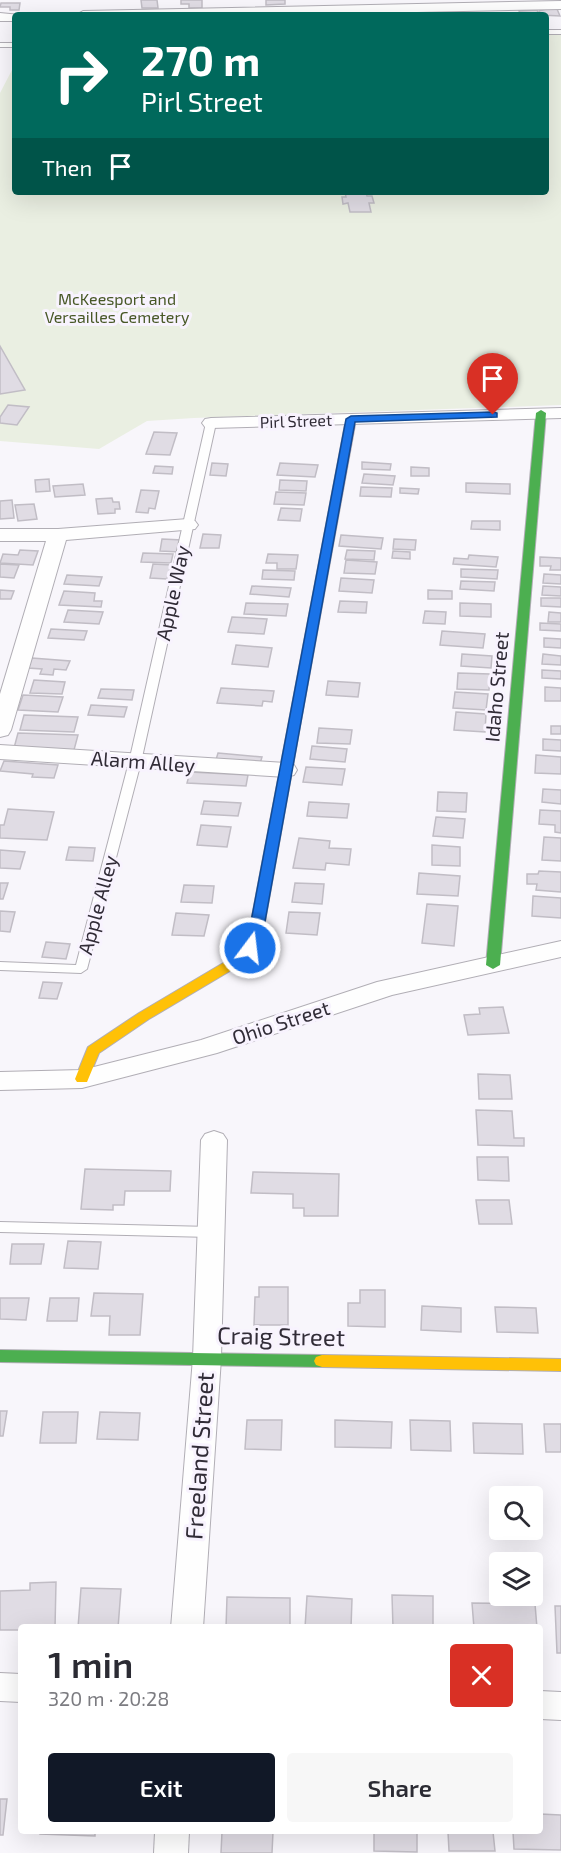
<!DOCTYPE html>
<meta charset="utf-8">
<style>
:root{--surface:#fff;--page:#f7f7f7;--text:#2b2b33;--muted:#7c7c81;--accent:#111827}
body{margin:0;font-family:"Exo 2",sans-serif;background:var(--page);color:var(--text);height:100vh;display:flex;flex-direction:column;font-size:22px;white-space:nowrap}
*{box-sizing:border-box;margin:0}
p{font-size:20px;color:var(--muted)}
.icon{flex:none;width:33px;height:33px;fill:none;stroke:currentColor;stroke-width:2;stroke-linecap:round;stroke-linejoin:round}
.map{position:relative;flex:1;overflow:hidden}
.sheet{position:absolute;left:18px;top:1624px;width:525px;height:210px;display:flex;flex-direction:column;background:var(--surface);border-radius:6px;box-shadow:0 6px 24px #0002}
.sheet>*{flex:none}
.top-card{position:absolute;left:12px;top:12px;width:537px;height:183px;border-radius:6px;box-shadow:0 6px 24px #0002;background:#00695c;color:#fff;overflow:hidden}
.controls{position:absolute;left:489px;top:1486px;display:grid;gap:12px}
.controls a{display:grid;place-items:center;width:54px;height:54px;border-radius:6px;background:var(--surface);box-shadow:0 6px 24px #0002;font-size:30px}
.pin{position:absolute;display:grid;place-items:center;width:51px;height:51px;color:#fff;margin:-62px -26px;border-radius:50% 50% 50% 0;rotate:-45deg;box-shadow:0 0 6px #0007}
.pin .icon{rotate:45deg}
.me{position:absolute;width:66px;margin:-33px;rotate:15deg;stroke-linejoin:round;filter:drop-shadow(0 0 4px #0008)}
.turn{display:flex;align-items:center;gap:21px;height:126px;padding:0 30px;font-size:27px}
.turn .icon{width:78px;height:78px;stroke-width:2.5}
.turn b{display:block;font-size:42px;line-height:51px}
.then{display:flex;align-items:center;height:57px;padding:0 30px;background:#0003;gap:12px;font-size:22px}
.round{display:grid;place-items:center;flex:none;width:63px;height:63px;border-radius:6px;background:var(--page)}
.summary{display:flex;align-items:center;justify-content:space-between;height:102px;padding:0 30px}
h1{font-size:36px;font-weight:600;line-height:45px}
.action{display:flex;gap:12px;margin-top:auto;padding:12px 30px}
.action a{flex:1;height:69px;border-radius:6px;background:var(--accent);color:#fff;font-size:24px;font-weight:600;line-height:69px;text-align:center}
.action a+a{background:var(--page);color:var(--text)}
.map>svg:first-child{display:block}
</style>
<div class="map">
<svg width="561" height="1853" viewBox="0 0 561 1853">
<rect width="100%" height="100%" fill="#f8f6fb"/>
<!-- green -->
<path fill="#eaefe2" d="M546,35H561V405L194,418L147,421L99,449L0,441V93L12,70H15V192H546Z"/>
<!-- building -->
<g fill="#e0dce4" stroke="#c1bdc5" stroke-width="1.5">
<path d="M141,0H157L158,8H142Z"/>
<path d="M181,0H202V8H189V4H181Z"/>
<path d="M266,0H285V4L266,5Z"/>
<path d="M1,3H20L19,10H10V7H0Z"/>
<path d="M546,9H557L560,16L540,15L539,11Z"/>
<path d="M537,10L539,15H521L519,11Z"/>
<path d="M345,192H366L367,196H372L374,203H369L371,212H350L348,203L343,204L342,197H346Z"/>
<path d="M0,346L25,390L0,394Z"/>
<path d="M8,405L29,407L17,425L0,423V417Z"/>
<path d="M154,432L177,433L170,455L146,454Z"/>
<path d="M362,462L391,464L390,470L362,469Z"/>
<path d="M212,463L228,464L226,476L210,475Z"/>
<path d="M280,463L318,465L315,477L277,475Z"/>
<path d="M155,466L173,467L172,474L153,473Z"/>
<path d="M411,467L429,468V476H411Z"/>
<path d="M364,474L395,476L393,485L362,483Z"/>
<path d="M49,479L50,491L36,492L35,480Z"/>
<path d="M280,480L307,481L306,491L279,490Z"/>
<path d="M466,483L510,484V494L466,492Z"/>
<path d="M83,484L85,495L55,497L53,486Z"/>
<path d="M361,487L392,488L391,497L360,496Z"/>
<path d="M400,488L419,489L418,494L400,493Z"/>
<path d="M141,490L159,491L155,509L149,508L148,513L136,512Z"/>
<path d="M276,492L306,493L304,505L274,504Z"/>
<path d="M112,498L113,502H119L120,509H115V513L98,514L96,499Z"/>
<path d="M12,500L14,518L0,519V501Z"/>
<path d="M34,504L37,519L18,521L15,505Z"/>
<path d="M281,508L302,509L300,521L278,520Z"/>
<path d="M472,521H500V530L471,529Z"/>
<path d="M203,534L221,535L219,548H200Z"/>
<path d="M341,535L383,538L381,549L339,546Z"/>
<path d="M162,539L182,540L180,552L160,551Z"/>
<path d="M394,539L416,540L415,550L393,549Z"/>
<path d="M20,550L38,551L33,565L0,563L3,554L18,555Z"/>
<path d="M347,550L375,551L374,560L345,559Z"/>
<path d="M393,551L410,552V559L392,558Z"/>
<path d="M143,553L173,554L171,563L141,562Z"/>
<path d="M268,554L298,555L296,569H277V563H266Z"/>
<path d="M469,555L498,557L496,567L453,564L454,558L468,559Z"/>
<path d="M540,557L561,558V570H550L551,566H540Z"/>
<path d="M346,560L377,562L375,574L344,573Z"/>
<path d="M0,564L19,565L14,578L0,577Z"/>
<path d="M153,564L171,565L167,579L150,578Z"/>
<path d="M461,569L498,570L497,579L461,577Z"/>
<path d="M263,570L295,571L294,580L262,579Z"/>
<path d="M544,574L561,575V584L543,583Z"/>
<path d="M67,575L102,577L99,586L64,584Z"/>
<path d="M341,578L374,580L372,593L339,591Z"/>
<path d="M461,581L495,582L494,591L460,589Z"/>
<path d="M252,586L291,588L289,597L250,594Z"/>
<path d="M543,586L561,587V596L542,595Z"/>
<path d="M0,590L14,591L11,599H0Z"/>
<path d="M428,590L452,591V599H428Z"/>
<path d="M64,591L95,593L94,601H102L101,607L59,605Z"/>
<path d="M541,598H561V607L541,606Z"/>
<path d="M340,601L367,602L366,613L338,612Z"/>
<path d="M246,603L288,604L286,616L244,614Z"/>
<path d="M460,603L491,604V617L460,616Z"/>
<path d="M68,610L103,612L99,624L64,622Z"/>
<path d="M425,611L446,612L445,624L423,623Z"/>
<path d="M549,612L561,613V622H548Z"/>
<path d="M232,617L267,619L264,634L228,632Z"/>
<path d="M540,623L561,624V631L540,630Z"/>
<path d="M51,629L87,631L84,640L48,638Z"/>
<path d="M442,631L485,634L483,648L440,645Z"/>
<path d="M544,638L561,639V648L544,647Z"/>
<path d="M236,645L272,648L268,667L232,664Z"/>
<path d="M462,654L492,656L491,668L461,666Z"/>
<path d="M543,654L561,656V665L542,664Z"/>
<path d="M32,658L70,661L66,670L54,669L53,675L40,674L42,669L28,668Z"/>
<path d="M542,670L561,671V679L542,678Z"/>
<path d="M458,673L490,674L489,690L457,689Z"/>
<path d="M34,680L65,682L62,694L30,693Z"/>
<path d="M328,681L360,683L358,697L326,695Z"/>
<path d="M545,687L561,688V701H545Z"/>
<path d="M221,688L274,691L272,702L263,701L262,706L217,703Z"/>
<path d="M101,689L134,690L132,700L98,698Z"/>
<path d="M455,692L488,694L486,710L453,708Z"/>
<path d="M23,695L63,697L58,712L18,710Z"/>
<path d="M91,705L127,707L124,717L88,715Z"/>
<path d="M456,712L486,714L485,732L454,730Z"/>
<path d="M24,715L78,717L74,732L20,730Z"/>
<rect x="551" y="726" width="10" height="8"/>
<path d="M319,728L352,730L350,744L317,743Z"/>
<path d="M18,733L78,735L74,750L14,748Z"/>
<path d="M543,739L561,740V751L543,750Z"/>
<path d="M312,746L347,749L345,762L310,759Z"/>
<path d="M218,753L262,757L259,767L215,763Z"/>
<path d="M536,755L561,757V774L535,773Z"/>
<path d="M4,761L58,765L54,778L32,777L33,774L0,771Z"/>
<path d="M306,767L345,769L342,785L303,782Z"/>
<path d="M190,772L248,775L246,786L187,783Z"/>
<path d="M543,789L561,790V804L542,802Z"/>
<path d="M438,792L467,793L466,812L437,811Z"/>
<path d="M204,801L241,803L238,816L201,814Z"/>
<path d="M309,802L349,804L347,818L307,816Z"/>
<path d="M8,809L54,812L47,840L0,838V825H4Z"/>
<path d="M540,810L561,811V833L555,832V825L539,824Z"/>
<path d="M436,817L465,819L463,838L433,836Z"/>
<path d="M201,825L231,827L227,847L197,845Z"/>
<path d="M544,837L561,838V861L542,860Z"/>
<path d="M299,838L330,841L329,848L351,849L349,865L326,863L325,870L293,868Z"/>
<path d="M432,845L460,847V866L432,865Z"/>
<path d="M69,847L95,848L93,861L66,860Z"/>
<path d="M0,850L25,852L20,869L0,868Z"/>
<path d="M539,871L561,872V892L536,890L537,884H527V874H538Z"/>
<path d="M419,873L460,876L458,896L417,894Z"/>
<path d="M0,883H8L3,899H0Z"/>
<path d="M295,883L324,884L322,904L292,902Z"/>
<path d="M184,885L214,886L212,903L181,902Z"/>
<path d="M533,896L561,898V918L532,916Z"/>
<path d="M427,904L458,906L454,946L422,943Z"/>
<path d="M0,911L15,912L10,932L0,931Z"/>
<path d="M289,912L320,913L317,935L286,933Z"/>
<path d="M176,913L209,915L204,936L172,935Z"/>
<path d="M46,942L70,944L66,959L42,957Z"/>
<path d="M43,982L62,983L57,999L39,998Z"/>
<path d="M503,1007L509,1033L468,1035L464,1015L480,1014L479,1008Z"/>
<path d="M478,1074L510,1075L512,1099H479Z"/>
<path d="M476,1110L512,1111L514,1138H524V1146L478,1145Z"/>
<path d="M477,1157H508L509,1181L478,1180Z"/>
<path d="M85,1169L171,1171L170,1191H125L124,1205H113V1210L81,1209Z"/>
<path d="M253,1172L339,1174L338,1216H304V1208H293V1194L251,1193Z"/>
<path d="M476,1200H509L512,1224H479Z"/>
<path d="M68,1241L101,1242L98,1269L64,1268Z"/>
<path d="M12,1244H44L41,1264H10Z"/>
<path d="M259,1287H288V1325H254L255,1297H259Z"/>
<path d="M360,1290H385V1327L348,1326V1303H360Z"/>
<path d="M94,1293L143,1294L140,1335H109L110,1316H91Z"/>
<path d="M0,1298H29L26,1320L0,1319Z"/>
<path d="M50,1298H79L77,1321H47Z"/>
<path d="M422,1306L461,1308V1332L421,1330Z"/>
<path d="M495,1307L536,1308L538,1333L497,1332Z"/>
<path d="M0,1411H7L3,1436H0Z"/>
<path d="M43,1412H78L76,1443H40Z"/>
<path d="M100,1412L140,1413L138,1440L97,1439Z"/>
<path d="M247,1420H282L281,1450L245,1449Z"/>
<path d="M335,1420L392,1422L391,1448L335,1447Z"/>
<path d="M410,1420L450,1421L451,1451L411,1450Z"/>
<path d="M473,1423L522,1424L523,1454L474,1453Z"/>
<path d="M544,1424H561V1452H546Z"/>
<path d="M56,1582L55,1628H21V1630H0V1591L30,1590V1583Z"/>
<path d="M81,1588L121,1589L118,1628H78Z"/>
<path d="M392,1595L433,1596V1628H393Z"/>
<path d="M307,1596L352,1599L351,1628H305Z"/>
<path d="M227,1597L290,1598V1628H226Z"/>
<path d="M472,1603L535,1604L537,1628H474Z"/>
<path d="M555,1606H561V1653H557Z"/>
<path d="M0,1799H7L3,1835H0Z"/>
<path d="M540,1814L561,1815V1850L514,1849L513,1832H540Z"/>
<path d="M40,1832H95V1836L40,1834Z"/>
<path d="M222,1832H273L272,1853H221Z"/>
<path d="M374,1832H417V1852L374,1851Z"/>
<path d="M448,1832H493L495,1851H449Z"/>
</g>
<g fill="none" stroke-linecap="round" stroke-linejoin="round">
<defs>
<g id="lane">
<rect x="546" y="30" width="15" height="4"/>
<rect x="0" y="43" width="15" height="4"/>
<path d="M211,420L216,423L141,762L87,969L81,973L0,970V962L76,965L129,762L206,423Z"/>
<path d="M0,1222L211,1227L216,1229L218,1232L216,1235L211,1237L0,1232Z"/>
</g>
<g id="street">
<path d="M561,1V9L277,15H76L83,11Z"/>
<path d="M0,13L20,15H15V21H0Z"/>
<path d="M561,408V418L211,428L205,427L202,423L205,419L211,418Z"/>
<path d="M188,519L195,521L198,525L195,529L66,540L11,730L8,735L0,737V694L46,541H0V529H58Z"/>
<path d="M0,745L286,763L294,765L297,770L294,775L286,777L0,759Z"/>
<path d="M561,941V957L392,995L217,1053L82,1088L0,1090V1072L82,1070L201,1040L377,982Z"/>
<path d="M214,1131L223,1134L227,1140L221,1358L203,1628H171L193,1358L201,1140L205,1134Z"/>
<path d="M0,1673L21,1674V1702L0,1701Z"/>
<path d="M540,1691L561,1692V1720L540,1719Z"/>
<path d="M155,1832H189L188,1853H154Z"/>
</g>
<g id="fast">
<path d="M541,410L546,413L500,965L493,969L486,965L536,413Z"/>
<path d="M0,1350L322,1355L328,1357L330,1361L328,1365L322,1367L0,1362Z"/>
</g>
<g id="slow">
<path d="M295,717L301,721L264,927L258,948L240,965L149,1019L99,1053L87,1082H77L75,1079L88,1047L139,1013L230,959L245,946L250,927L289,721Z"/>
<path d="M322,1355L561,1359V1371L322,1367L316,1365L314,1361L316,1357Z"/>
</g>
<path id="jam" d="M351,416L356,419L301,721L295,725L289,721L346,419Z"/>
</defs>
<!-- lane casing -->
<use href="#lane" stroke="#b1aeb5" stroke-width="2"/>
<!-- street casing -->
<use href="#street" stroke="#b1aeb5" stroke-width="2"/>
<!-- fast casing -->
<use href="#fast" stroke="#b1aeb5" stroke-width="2"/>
<!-- slow casing -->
<use href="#slow" stroke="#b1aeb5" stroke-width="2"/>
<!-- jam casing -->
<use href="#jam" stroke="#b1aeb5" stroke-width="2"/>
<!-- lane -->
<use href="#lane" fill="#fefefe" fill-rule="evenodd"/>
<!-- street -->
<use href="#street" fill="#fefefe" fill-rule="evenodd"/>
<!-- fast -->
<use href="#fast" fill="#4caf50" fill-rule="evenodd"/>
<!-- slow -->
<use href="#slow" fill="#ffc107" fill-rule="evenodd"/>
<!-- jam -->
<use href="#jam" fill="#c62828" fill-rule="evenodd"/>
</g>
<!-- route -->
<path fill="#1a73e8" stroke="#114b97" stroke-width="1.5" d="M493,412L497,413V417L355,422L264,927L255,951H246L244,948L250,927L346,419L351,416Z"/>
<g text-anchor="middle" stroke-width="6" stroke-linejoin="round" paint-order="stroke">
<!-- far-park labels -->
<g font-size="16" fill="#485827" stroke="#f8f3fe">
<text x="117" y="305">McKeesport and<tspan x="117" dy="18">Versailles Cemetery</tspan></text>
</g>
<!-- far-street labels -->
<g font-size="16" fill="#312c37" stroke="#f8f3fe">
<text transform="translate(296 421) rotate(-2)" y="6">Pirl Street</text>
</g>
<!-- street labels -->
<g font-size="20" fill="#312c37" stroke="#f8f3fe">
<text transform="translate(173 593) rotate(-78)" y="7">Apple Way</text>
<text transform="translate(497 687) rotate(-85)" y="7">Idaho Street</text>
<text transform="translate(143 762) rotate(4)" y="7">Alarm Alley</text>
<text transform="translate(98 905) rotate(-75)" y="7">Apple Alley</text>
<text transform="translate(281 1023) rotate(-18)" y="7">Ohio Street</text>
</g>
<!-- near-street labels -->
<g font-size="24" fill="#312c37" stroke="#f8f3fe">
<text transform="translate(281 1337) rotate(1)" y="8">Craig Street</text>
<text transform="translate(200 1456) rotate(-86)" y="8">Freeland Street</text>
</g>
</g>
</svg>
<div class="controls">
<a><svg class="icon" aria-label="search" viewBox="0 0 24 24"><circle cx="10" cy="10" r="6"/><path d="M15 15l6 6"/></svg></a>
<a><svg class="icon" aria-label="layers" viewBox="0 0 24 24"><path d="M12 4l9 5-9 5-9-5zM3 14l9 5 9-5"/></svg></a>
</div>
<div class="pin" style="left:493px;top:415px;background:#d93025"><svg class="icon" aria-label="arrive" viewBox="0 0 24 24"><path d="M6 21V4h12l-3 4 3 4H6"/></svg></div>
<svg class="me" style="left:250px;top:948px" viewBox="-20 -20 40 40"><circle r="17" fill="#1a73e8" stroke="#fff" stroke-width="3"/><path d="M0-11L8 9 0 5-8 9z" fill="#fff"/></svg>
<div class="top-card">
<div class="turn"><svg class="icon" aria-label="right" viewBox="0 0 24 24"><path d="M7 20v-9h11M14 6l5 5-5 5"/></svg><div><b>270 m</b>Pirl Street</div></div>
<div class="then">Then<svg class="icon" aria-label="arrive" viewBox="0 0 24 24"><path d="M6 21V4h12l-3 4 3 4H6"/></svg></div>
</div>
<section class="sheet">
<div class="summary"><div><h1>1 min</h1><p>320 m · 20:28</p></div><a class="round" style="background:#d93025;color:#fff"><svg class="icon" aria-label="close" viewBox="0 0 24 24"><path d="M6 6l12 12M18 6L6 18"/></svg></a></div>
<div class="action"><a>Exit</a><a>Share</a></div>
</section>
</div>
